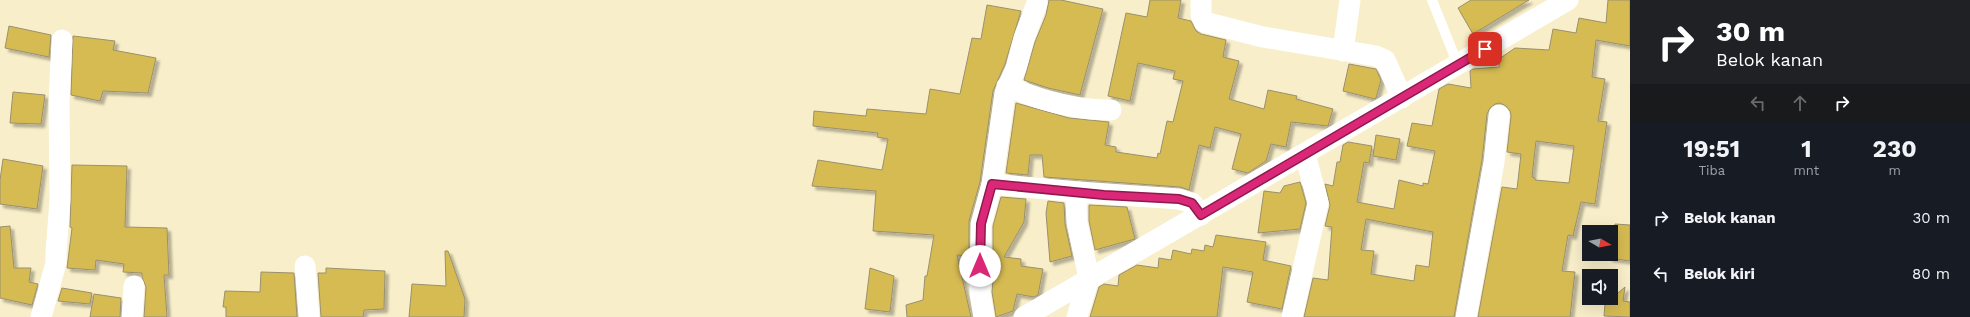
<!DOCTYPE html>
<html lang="id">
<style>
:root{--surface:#171b24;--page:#242831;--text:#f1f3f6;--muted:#9ea1a6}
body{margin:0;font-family:"Work Sans",sans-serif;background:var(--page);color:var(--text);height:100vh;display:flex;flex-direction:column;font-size:15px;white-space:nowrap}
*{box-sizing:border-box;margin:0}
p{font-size:13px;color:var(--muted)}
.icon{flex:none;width:22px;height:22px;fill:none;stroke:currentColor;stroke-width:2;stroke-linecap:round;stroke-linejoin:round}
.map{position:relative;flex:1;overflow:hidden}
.drawer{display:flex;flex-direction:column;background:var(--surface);width:340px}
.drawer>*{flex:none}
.top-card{background:#202124;color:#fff;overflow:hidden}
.needle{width:26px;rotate:100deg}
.controls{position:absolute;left:1582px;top:225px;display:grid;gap:8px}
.controls a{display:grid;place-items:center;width:36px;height:36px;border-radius:0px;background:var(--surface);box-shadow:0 4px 16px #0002;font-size:20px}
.pin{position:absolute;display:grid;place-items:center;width:34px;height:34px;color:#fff;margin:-17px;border-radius:8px;box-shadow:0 2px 6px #0006}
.me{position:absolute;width:44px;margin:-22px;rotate:0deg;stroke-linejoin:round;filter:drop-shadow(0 0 3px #0008)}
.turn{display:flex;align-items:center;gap:14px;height:84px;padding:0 20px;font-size:18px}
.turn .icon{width:52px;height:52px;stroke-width:2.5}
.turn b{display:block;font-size:28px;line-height:34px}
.lanes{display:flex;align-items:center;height:38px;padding:0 20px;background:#0003;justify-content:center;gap:20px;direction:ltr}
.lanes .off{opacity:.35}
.eta{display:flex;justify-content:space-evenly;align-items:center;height:68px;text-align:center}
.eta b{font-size:24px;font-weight:700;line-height:28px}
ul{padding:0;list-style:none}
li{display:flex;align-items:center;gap:12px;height:56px;padding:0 20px}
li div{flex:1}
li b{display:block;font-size:15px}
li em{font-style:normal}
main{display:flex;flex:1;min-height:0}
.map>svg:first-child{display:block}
</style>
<main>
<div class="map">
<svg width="1630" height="317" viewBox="0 0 1630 317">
<defs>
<filter id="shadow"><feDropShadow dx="3.5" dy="3.5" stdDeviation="1" flood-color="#0004"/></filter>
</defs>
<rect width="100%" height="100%" fill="#f8eec9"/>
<!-- building -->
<g fill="#d6bb52" stroke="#99906e" fill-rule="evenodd" filter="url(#shadow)">
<path d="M1049,0H1061L1103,9L1080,95L1048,88L1024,80L1035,42L1046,15Z"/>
<path d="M1150,0H1181L1178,18L1191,21L1196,31L1201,34L1226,40L1223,57L1239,61L1229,99L1264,109L1268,90L1297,96L1296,99L1333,109L1328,126L1291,122L1286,147L1271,144L1266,161L1248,173L1232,169L1241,134L1215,127L1210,148L1199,145L1189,190L1180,187L1044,177L1042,155H1030L1028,175L1006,173L1016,103L1069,118L1109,122L1105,145L1116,147V152L1157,158L1158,153L1160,154L1167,121L1173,122L1183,81L1173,79L1175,71L1138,63L1130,101L1108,96L1126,13L1147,17Z"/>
<path d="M1471,0H1529L1473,34L1458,8Z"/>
<path d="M1608,0H1630V46L1596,40L1592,77L1605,79L1598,121L1607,122L1595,204L1581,202L1573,236L1568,235L1562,271L1575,272L1570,317H1478L1502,187L1517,189L1521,154L1507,152L1511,116L1510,111L1506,106L1500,103L1495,104L1490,108L1487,114L1482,160L1454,317H1304L1313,278L1328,280L1332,227L1325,226L1330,205L1325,184L1333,186L1337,162H1340L1343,145L1348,142L1372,146L1369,163L1364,162L1357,202L1394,209L1399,180L1423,186V183L1428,184L1435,151L1407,146L1412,123L1432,126L1439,89L1448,84L1471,88L1470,71L1473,69L1499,67V59L1515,48L1549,50L1553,29L1576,33L1579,18L1606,23ZM1536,141L1574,146L1569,183L1535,180V178L1532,177ZM1366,219L1433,232L1429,267L1416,265L1414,281L1371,274L1374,251L1361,250Z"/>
<path d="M987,5L1021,11L1005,64L993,91L980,182L969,221V256L957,255L971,317H907L906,305L923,300L925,276H927L934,235L873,231L876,191L812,186L818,160L882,170L888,139L877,137L878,133L813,126L814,111L866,116L867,109L926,114L930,89L960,94L972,38L981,39Z"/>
<path d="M9,26L51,35L49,57L5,48Z"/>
<path d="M73,36L115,41L113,50L156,58L148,93L103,91L100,101L71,95Z"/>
<path d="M1349,64L1376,69L1381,80L1376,98L1375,99L1343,91Z"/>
<path d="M13,92L45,95L41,124L10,123Z"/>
<path d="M1376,135L1400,139L1396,160L1373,156Z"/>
<path d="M3,159L43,166L37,209L0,204V180Z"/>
<path d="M72,165L127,166L125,227L167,228L169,275H164L167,317H144L146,287L142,277V273L123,272L124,264L96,260L95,270L67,268L72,228L70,227Z"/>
<path d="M1300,182L1306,203L1300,229L1258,233L1264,191L1280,193L1284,186Z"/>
<path d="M1001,197L1026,199L1024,222L1004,257L1021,259V266L1043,269L1038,295L1034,297L1017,294L1013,311L996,317L992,292L995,258H993V226Z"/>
<path d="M1048,201L1064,203L1065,224L1072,256L1050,262L1046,213Z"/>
<path d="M1089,205L1127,207L1135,239L1095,250L1089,221Z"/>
<path d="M1615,224L1630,225V261L1609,258Z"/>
<path d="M10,226L14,268H31L29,282L38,284L32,305L0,298V227Z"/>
<path d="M1216,235L1266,242L1263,260L1291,266L1282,309L1247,302L1253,272L1223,267L1217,317H1090L1099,287L1104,284L1118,286L1119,275L1137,265L1158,268L1159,258L1171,260L1173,250L1191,254L1192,249L1204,251L1205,245L1213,247Z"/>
<path d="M445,251H448L465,299L464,317H409L412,284L446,286Z"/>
<path d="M326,268L385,271L384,309L364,310L363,317H321L318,273H326Z"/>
<path d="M870,268L894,276L890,312L865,309Z"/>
<path d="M261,272L294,273L297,317H226V307H223L225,291L260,292Z"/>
<path d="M1625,287L1623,301L1630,302V317L1604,316L1605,304Z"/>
<path d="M62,288L92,293L90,304L58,301Z"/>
<path d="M94,294L121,298L120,317H90Z"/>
</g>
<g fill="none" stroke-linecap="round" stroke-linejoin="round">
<!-- lane -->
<path stroke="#fff" stroke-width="10" d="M1432,0L1458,65"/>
<!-- street -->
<g stroke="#fff" stroke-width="21">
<path d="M1201,0V14L1204,22L1263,37L1376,56L1385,60L1402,98"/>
<path d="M1343,51L1350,0"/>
<path d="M1007,86C1039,100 1076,110 1111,110"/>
<path d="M992,184L1079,192"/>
<path d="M305,266L309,317"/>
<path d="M41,317L56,263V253L60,200L59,102L62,40"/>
<path d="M132,317L134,286"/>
<path d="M984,317L980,293L981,224L992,184L1005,93L1016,68L1024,38L1037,3"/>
<path d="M1024,317L1568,0"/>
<path d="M1077,317L1089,278L1077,223L1076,206L1079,192L1179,199L1192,203L1201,215"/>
<path d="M1292,317L1318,203L1305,154"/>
<path d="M1466,317L1494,162L1499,115"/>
</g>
</g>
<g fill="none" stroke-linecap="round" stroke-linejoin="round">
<defs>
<path id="route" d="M980,266L981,224L992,184L1104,195L1179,199L1192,203L1201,215L1485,49"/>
</defs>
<!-- route casing -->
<use href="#route" stroke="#8e194d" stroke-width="10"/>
<!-- route -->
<use href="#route" stroke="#db2777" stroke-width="7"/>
</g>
</svg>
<div class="controls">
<a><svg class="needle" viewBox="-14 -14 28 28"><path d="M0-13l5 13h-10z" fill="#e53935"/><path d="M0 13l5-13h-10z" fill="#9ea1a6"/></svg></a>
<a><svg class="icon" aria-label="sound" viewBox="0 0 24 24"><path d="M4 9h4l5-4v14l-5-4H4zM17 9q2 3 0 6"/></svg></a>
</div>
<div class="pin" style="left:1485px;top:49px;background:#d93025"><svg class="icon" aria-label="arrive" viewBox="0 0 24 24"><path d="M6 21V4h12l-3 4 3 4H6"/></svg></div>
<svg class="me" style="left:980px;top:266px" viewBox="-20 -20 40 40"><circle r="19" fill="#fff"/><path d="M0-13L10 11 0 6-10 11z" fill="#db2777"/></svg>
</div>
<section class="drawer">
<div class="top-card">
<div class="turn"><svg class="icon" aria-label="right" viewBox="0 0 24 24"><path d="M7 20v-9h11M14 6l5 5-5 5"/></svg><div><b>30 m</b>Belok kanan</div></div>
<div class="lanes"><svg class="icon off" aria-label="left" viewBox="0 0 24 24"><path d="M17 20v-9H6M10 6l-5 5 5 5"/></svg><svg class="icon off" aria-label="ahead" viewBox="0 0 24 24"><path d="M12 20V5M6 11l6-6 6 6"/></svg><svg class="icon" aria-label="right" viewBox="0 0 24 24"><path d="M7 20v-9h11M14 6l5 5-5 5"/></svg></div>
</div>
<div class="eta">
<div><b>19:51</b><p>Tiba</p></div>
<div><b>1</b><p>mnt</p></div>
<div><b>230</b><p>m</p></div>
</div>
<ul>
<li><svg class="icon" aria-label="right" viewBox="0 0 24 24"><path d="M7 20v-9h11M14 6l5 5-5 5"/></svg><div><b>Belok kanan</b></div><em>30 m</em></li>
<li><svg class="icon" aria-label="left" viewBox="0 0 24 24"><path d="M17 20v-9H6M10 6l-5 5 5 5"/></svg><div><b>Belok kiri</b></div><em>80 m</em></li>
</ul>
</section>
</main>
